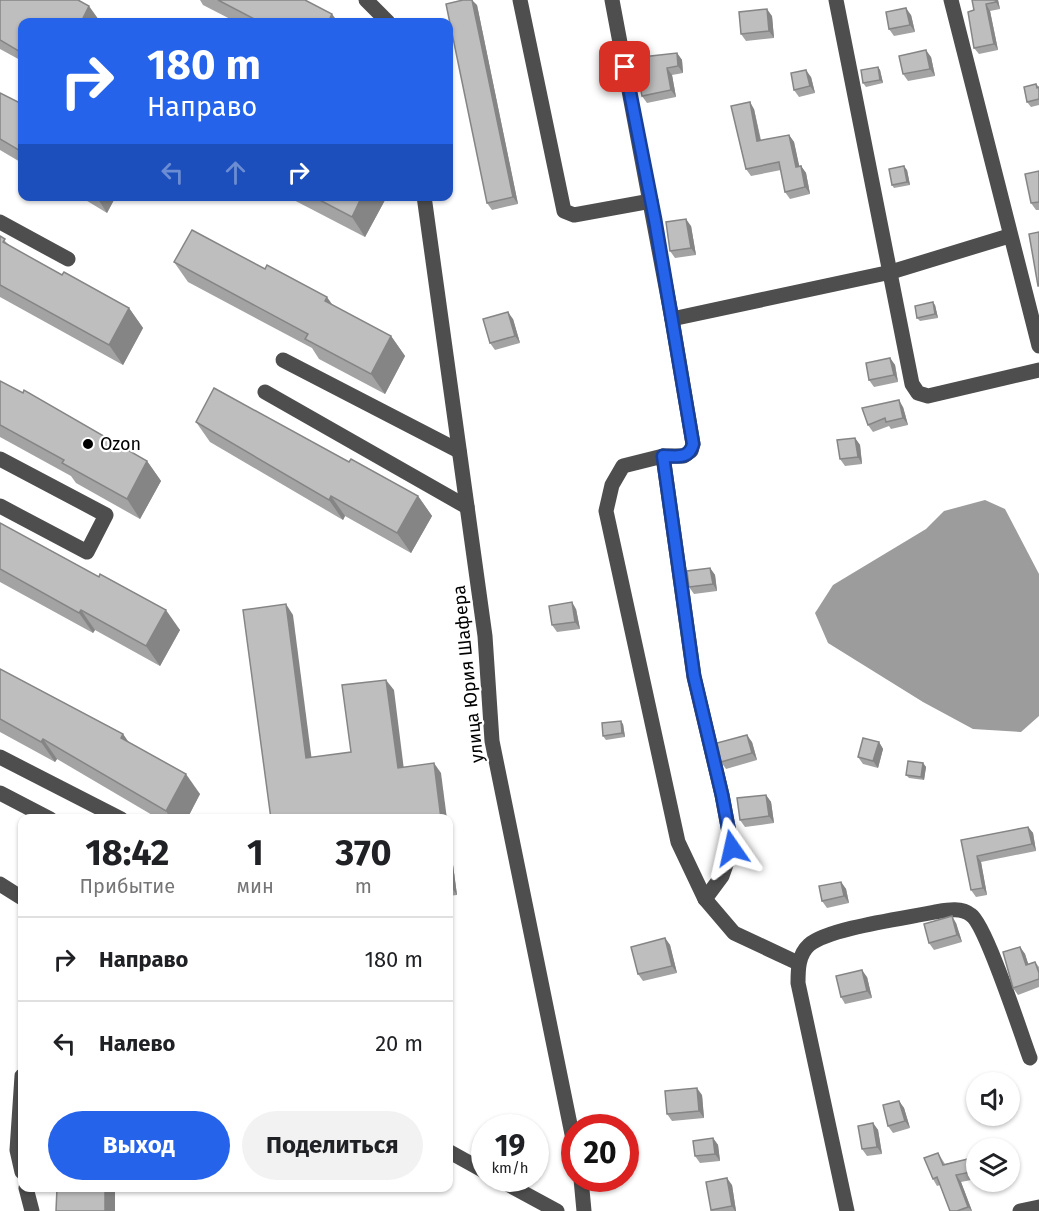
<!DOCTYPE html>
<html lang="ru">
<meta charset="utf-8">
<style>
:root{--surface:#fff;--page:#f2f2f2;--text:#202124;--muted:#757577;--line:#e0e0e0;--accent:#2563eb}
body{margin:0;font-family:"Fira Sans",sans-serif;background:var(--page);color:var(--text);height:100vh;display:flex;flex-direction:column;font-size:22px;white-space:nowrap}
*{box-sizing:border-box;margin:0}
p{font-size:20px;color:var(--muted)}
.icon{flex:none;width:33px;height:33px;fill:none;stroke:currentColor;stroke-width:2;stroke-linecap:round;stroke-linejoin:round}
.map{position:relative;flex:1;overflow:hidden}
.details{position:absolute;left:18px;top:814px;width:435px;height:378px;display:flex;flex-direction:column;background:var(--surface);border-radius:12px;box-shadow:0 2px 4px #0004}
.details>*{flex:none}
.guide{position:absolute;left:18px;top:18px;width:435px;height:183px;border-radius:12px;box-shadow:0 2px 4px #0004;background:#2563eb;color:#fff;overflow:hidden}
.buttons{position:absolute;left:966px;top:1072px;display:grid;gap:12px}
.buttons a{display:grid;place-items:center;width:54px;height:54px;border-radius:50%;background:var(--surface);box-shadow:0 2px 4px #0004;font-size:30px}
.speed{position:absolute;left:471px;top:1114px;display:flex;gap:12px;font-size:30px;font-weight:700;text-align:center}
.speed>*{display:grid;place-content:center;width:78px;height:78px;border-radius:50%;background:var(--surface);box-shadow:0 2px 4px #0004;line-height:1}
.speed small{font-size:15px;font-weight:400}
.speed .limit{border:9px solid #d22;background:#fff;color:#111}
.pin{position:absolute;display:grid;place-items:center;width:51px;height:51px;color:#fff;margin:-26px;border-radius:12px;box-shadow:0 3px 9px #0006}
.me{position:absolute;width:66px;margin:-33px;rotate:349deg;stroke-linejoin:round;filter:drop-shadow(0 0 4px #0008)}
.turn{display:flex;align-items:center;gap:21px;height:126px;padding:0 30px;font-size:27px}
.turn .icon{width:78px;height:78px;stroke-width:2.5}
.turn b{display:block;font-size:42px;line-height:51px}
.lanes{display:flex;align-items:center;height:57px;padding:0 30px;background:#0003;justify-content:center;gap:30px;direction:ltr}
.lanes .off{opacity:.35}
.eta{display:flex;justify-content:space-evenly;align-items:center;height:102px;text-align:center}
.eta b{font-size:36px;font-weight:700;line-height:42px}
.primary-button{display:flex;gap:12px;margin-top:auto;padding:12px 30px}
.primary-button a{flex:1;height:69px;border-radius:36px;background:var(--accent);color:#fff;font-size:24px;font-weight:700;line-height:69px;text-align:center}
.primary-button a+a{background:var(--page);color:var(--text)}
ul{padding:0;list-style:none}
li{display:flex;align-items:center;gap:18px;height:84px;padding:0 30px;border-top:2px solid var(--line)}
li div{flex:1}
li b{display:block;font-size:22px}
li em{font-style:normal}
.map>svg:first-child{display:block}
</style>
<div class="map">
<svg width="1039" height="1211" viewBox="0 0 1039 1211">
<rect width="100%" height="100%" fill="#fff"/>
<!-- water -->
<path fill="#9c9c9c" d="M985,500L1005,509L1039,574V716L1021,732L973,729L923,702L828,643L815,613L833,585L926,529L944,511Z"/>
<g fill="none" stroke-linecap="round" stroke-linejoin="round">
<!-- minor -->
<g stroke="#4e4e4e" stroke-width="15">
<path d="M366,0L388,22"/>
<path d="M520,0L564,211L574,215L651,201"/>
<path d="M612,0L672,319L891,272L1009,236"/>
<path d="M836,0L912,384L918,393L928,396L1039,370"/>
<path d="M951,0L1039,346"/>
<path d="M424,196L485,636L492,741L574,1144"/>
<path d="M0,222L68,259"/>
<path d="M672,319L693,444L691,451L684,456H663L623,466L612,485L606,511L678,842L705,899L734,933L798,963"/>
<path d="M283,360L459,451"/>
<path d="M265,392L467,507"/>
<path d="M663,456L694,677L722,795L732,848L722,876L705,899"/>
<path d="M0,459L106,515L87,552L0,506"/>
<path d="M0,757L121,819"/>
<path d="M0,793L50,819"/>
<path d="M0,884L22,898"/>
<path d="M22,1076L17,1150L22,1172"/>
<path d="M448,1151L484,1171"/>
<path d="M498,1179L557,1211"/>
<path d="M581,1179L584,1211"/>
<path d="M26,1188L32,1211"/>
<path d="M847,1211L798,983C798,970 798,955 809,945C828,928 907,918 935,912C947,910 961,907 971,915C986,925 1021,1034 1030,1058"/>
<path d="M1020,1211L1039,1207"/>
</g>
</g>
<!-- wall -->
<g fill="#a3a3a3">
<path d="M0,0L99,20L98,22H22V61L0,49Z"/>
<path d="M200,0H305L338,22H236L203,5Z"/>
<path d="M972,0H998L1000,9L990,11L998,50L979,54L974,48V10Z"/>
<path d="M477,5L518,204L492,210L487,203Z"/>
<path d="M911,15L915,32L894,36L889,29Z"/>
<path d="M772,16L774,38L746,41L741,34Z"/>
<path d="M677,53L682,60L683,73L672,75L676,97L647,103L642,96L644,75Z"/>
<path d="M931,57L935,76L908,81L903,74Z"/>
<path d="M878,67L880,70L883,83L866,87L863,83Z"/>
<path d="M811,77L815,93L799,97L794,90Z"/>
<path d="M1036,84L1039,87V105L1031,107L1027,102Z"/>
<path d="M0,93L22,104V163L0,150Z"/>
<path d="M754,109L761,140L789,135L794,142L799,166H801L806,173L810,194L790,199L785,192L781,170L751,176L746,169Z"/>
<path d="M907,170L910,185L894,188L892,185Z"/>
<path d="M1039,171V210H1036L1031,203Z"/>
<path d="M79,196H116L107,213Z"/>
<path d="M286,196H382L385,200L365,237Z"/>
<path d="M691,226L696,255L675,258L670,251Z"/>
<path d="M0,236L10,246L62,275L129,308L143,328L123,365L0,297Z"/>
<path d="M174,262L333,306L391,336L405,356L385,394L319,359L312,348L188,282Z"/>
<path d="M935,305L938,318L920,321L917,318Z"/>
<path d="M513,319L520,343L495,350L490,343Z"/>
<path d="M890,358L895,365L898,382L874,387L869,380Z"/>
<path d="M0,381L147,461L161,481L140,519L76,483L71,476L0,437Z"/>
<path d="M903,407L908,425L891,429L889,426L873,432L868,425Z"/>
<path d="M196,422L349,462L418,496L432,516L411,553L345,516L343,520L210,442Z"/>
<path d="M855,438L860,445L862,464L845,466L840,459Z"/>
<path d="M0,523L99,577L180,630L160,666L95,630L93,633L0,582Z"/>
<path d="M710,568L715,575L717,591L694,594L689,587Z"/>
<path d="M576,609L580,629L557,632L552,625Z"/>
<path d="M0,669L123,734L128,742L200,794L187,819H159L57,759L55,762L0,732Z"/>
<path d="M623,724L625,737L606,740L603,736Z"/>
<path d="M752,742L757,760L726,769L721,762Z"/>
<path d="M879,742L883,749L878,768L863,764L858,757Z"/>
<path d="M923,763L926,767L924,780L909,778L906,775Z"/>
<path d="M766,795L771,802L774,823L745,827L740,820Z"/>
<path d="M448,827L457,895L448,896Z"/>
<path d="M1028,827L1033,833L1036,851L981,862L987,895L976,897L971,890L961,840Z"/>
<path d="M841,882L846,889L849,903L827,908L822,901Z"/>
<path d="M956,923L962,942L934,950L929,943Z"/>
<path d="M665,938L670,945L677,973L643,981L638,974Z"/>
<path d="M1020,947L1025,954L1028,964L1035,962L1039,967V987L1018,995L1013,988Z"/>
<path d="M867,977L872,998L845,1004L841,997Z"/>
<path d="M702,1095L704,1118L672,1121L667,1114Z"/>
<path d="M899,1101L904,1108L910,1128L893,1133L888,1126Z"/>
<path d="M873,1123L878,1130L882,1154L867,1156L862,1149Z"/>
<path d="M713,1138L718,1145L720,1161L700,1163L695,1156Z"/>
<path d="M938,1153L945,1164L976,1157V1179L961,1182L972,1211H950L940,1185L937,1186L933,1179Z"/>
<path d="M732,1185L736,1211H712L711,1210Z"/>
</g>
<!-- shaded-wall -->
<g fill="#858585">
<path d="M472,0L477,5L518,204L513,197Z"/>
<path d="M995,0H998L1000,9L996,2Z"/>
<path d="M986,4L990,11L998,50L994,44Z"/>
<path d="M89,6L99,20L98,22H81Z"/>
<path d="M906,8L911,15L915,32L910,25Z"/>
<path d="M767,9L772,16L774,38L769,31Z"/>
<path d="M332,14L338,22H328Z"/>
<path d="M926,50L931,57L935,76L930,69Z"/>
<path d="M677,53L682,60L683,73L678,66Z"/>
<path d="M878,67L880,70L883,83L880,80Z"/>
<path d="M667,68L672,75L676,97L671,90Z"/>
<path d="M806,70L811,77L815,93L810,86Z"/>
<path d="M750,102L754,109L762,148L757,141Z"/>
<path d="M789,135L794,142L801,174L796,167Z"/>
<path d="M801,166L806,173L810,194L805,187Z"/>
<path d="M904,166L907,170L910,185L907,182Z"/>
<path d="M96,196H116L107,213Z"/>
<path d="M362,196H382L385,200L365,237L352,217Z"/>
<path d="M686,219L691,226L696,255L691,248Z"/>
<path d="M327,297L341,317L325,301Z"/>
<path d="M933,302L935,305L938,318L935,314Z"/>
<path d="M129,308L143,328L123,365L109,345Z"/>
<path d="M508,312L513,319L520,343L515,336Z"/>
<path d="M391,336L405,356L385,394L371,374Z"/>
<path d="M890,358L895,365L898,382L894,375Z"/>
<path d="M899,400L903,407L908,425L903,418Z"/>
<path d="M855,438L860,445L862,464L858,457Z"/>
<path d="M147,461L161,481L140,519L127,499Z"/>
<path d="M331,496L345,516L343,520L329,500Z"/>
<path d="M418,496L432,516L411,553L397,533Z"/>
<path d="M710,568L715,575L717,591L713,584Z"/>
<path d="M572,602L576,609L580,629L575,622Z"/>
<path d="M286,604L293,615L313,769L306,758Z"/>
<path d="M81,610L95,630L93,633L79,613Z"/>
<path d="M166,610L180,630L160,666L146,646Z"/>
<path d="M386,680L394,690L405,778L398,768Z"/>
<path d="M621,721L623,724L625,737L622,733Z"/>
<path d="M123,734L137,754L121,738Z"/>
<path d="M747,735L752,742L757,760L752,753Z"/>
<path d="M43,739L57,759L55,762L41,742Z"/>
<path d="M879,742L883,749L878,768L873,761Z"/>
<path d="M434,763L441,773L447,819H441Z"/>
<path d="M923,763L926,767L924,780L921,777Z"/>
<path d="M186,774L200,794L187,819H171L166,811Z"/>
<path d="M766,795L771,802L774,823L769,816Z"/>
<path d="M448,827L457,895L450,885L448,872Z"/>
<path d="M1028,827L1033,833L1036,851L1032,844Z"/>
<path d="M977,856L981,862L987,895L983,888Z"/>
<path d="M841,882L846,889L849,903L844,896Z"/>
<path d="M952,916L956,923L962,942L957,935Z"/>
<path d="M665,938L670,945L677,973L672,966Z"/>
<path d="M1020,947L1025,954L1031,972L1026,965Z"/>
<path d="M862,970L867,977L872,998L867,991Z"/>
<path d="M697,1088L702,1095L704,1118L699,1111Z"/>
<path d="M899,1101L904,1108L910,1128L905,1121Z"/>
<path d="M873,1123L878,1130L882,1154L877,1147Z"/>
<path d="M713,1138L718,1145L720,1161L715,1154Z"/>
<path d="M956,1175L961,1182L972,1211L968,1207Z"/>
<path d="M727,1178L732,1185L736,1211H735L732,1206Z"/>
<rect x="105" y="1188" width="10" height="23"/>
</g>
<!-- building -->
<g fill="#bebebe" stroke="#858585" stroke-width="1.5">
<path d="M0,0H78L89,6L81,22H22V53L0,40Z"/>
<path d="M218,0H305L332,14L328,22H260Z"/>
<path d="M463,0H472L513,197L487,203L446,4Z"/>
<path d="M972,0H995L996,2L986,4L994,44L974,48L968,12L974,10Z"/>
<path d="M906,8L910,25L889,29L886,12Z"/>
<path d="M767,9L769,31L741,34L739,12Z"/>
<path d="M926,50L930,69L903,74L899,56Z"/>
<path d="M677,53L678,66L667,68L671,90L642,96L638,76L644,75L642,57Z"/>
<path d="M878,67L880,80L863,83L861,70Z"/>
<path d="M806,70L810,86L794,90L791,73Z"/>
<path d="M1036,84L1037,88L1039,87V99L1027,102L1024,87Z"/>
<path d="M0,93L22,104V152L0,139Z"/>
<path d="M750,102L757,141L789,135L796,167L801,166L805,187L785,192L779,162L746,169L731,106Z"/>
<path d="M904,166L907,182L892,185L889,169Z"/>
<path d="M1039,171V202L1031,203L1025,174Z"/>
<path d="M312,196H362L352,217Z"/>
<path d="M686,219L691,248L670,251L666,222Z"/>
<path d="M192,230L265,269L267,265L327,297L325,301L391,336L371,374L305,339L308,334L174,262Z"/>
<path d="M1039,232V286H1038L1029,234Z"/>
<path d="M0,236L5,239L3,242L62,275L64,272L129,308L109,345L0,285Z"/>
<path d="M933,302L935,314L917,318L915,306Z"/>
<path d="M508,312L515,336L490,343L483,319Z"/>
<path d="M890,358L894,375L869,380L866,363Z"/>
<path d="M0,381L23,393L24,390L147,461L127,499L62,463L64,460L0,425Z"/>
<path d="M214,388L349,462L351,459L418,496L397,533L331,496L329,500L196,422Z"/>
<path d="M899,400L903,418L886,422L885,418L868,425L862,408Z"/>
<path d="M855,438L858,457L840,459L837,440Z"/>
<path d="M0,523L99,577L100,574L166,610L146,646L81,610L79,613L0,569Z"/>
<path d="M710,568L713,584L689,587L687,571Z"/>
<path d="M572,602L575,622L552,625L549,606Z"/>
<path d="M286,604L306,758L351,752L342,685L386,680L398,768L434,763L441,819H271L243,610Z"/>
<path d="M0,669L123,734L121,738L186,774L166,811L43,739L41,742L0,719Z"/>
<path d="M621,721L622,733L603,736L602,723Z"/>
<path d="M747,735L752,753L721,762L717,743Z"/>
<path d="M863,738L879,742L873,761L858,757Z"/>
<path d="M908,761L923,763L921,777L906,775Z"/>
<path d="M766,795L769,816L740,820L737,798Z"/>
<path d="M1028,827L1032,844L977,856L983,888L971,890L961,840Z"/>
<path d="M841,882L844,896L822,901L819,886Z"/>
<path d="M952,916L957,935L929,943L924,924Z"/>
<path d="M665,938L672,966L638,974L631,947Z"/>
<path d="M1020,947L1026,965L1035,962L1039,973V979L1013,988L1003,952Z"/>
<path d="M862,970L867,991L841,997L836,976Z"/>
<path d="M697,1088L699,1111L667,1114L665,1091Z"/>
<path d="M899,1101L905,1121L888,1126L883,1105Z"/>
<path d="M873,1123L877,1147L862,1149L858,1126Z"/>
<path d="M713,1138L715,1154L695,1156L693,1141Z"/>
<path d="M938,1153L943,1165L976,1157V1171L956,1175L968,1207L957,1211H950L937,1177L933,1179L924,1158Z"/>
<path d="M727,1178L732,1206L711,1210L706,1182Z"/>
<path d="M57,1188H105V1211H56Z"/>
</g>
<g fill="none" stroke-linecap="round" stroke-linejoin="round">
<defs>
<path id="route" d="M625,67L655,220L693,444C689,460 676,456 663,456L694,676L722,795L732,848"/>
</defs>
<!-- route casing -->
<use href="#route" stroke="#184099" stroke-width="15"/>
<!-- route -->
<use href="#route" stroke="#2563eb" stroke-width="10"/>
</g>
<!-- markers -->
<circle fill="#000" stroke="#fff" stroke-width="2" cx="88" cy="444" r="6"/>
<g text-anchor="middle" stroke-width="4.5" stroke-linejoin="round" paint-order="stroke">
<!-- poi labels -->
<g font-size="18" fill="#000" stroke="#fff" text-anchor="start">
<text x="100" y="450">Ozon</text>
</g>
<!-- street labels -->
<g font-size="18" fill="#000" stroke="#fff">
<text transform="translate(468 674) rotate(-96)" y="6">улица Юрия Шафера</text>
</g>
</g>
</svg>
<div class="buttons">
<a><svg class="icon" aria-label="sound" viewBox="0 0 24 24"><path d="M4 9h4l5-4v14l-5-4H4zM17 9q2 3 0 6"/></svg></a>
<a><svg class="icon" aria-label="layers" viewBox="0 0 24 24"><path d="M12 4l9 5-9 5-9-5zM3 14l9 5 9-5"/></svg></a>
</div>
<div class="speed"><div>19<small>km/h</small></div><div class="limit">20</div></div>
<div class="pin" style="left:625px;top:67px;background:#d93025"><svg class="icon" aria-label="arrive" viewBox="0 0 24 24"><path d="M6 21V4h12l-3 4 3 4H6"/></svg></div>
<svg class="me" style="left:732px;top:848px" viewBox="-20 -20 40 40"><path d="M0-17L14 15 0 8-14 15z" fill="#2563eb" stroke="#fff" stroke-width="4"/></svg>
<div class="guide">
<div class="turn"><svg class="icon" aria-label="right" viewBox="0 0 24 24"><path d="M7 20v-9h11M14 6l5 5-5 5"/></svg><div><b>180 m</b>Направо</div></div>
<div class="lanes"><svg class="icon off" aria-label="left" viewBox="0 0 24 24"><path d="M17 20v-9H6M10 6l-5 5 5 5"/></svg><svg class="icon off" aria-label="ahead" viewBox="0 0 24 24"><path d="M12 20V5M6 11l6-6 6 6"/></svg><svg class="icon" aria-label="right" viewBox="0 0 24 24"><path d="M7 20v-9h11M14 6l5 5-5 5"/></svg></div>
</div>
<section class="details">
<div class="eta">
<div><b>18:42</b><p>Прибытие</p></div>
<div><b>1</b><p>мин</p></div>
<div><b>370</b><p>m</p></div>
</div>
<ul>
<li><svg class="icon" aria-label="right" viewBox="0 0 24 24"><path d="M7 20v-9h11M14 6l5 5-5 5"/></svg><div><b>Направо</b></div><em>180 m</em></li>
<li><svg class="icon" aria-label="left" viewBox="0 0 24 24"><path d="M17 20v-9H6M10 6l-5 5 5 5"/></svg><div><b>Налево</b></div><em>20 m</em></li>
</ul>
<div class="primary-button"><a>Выход</a><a>Поделиться</a></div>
</section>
</div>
